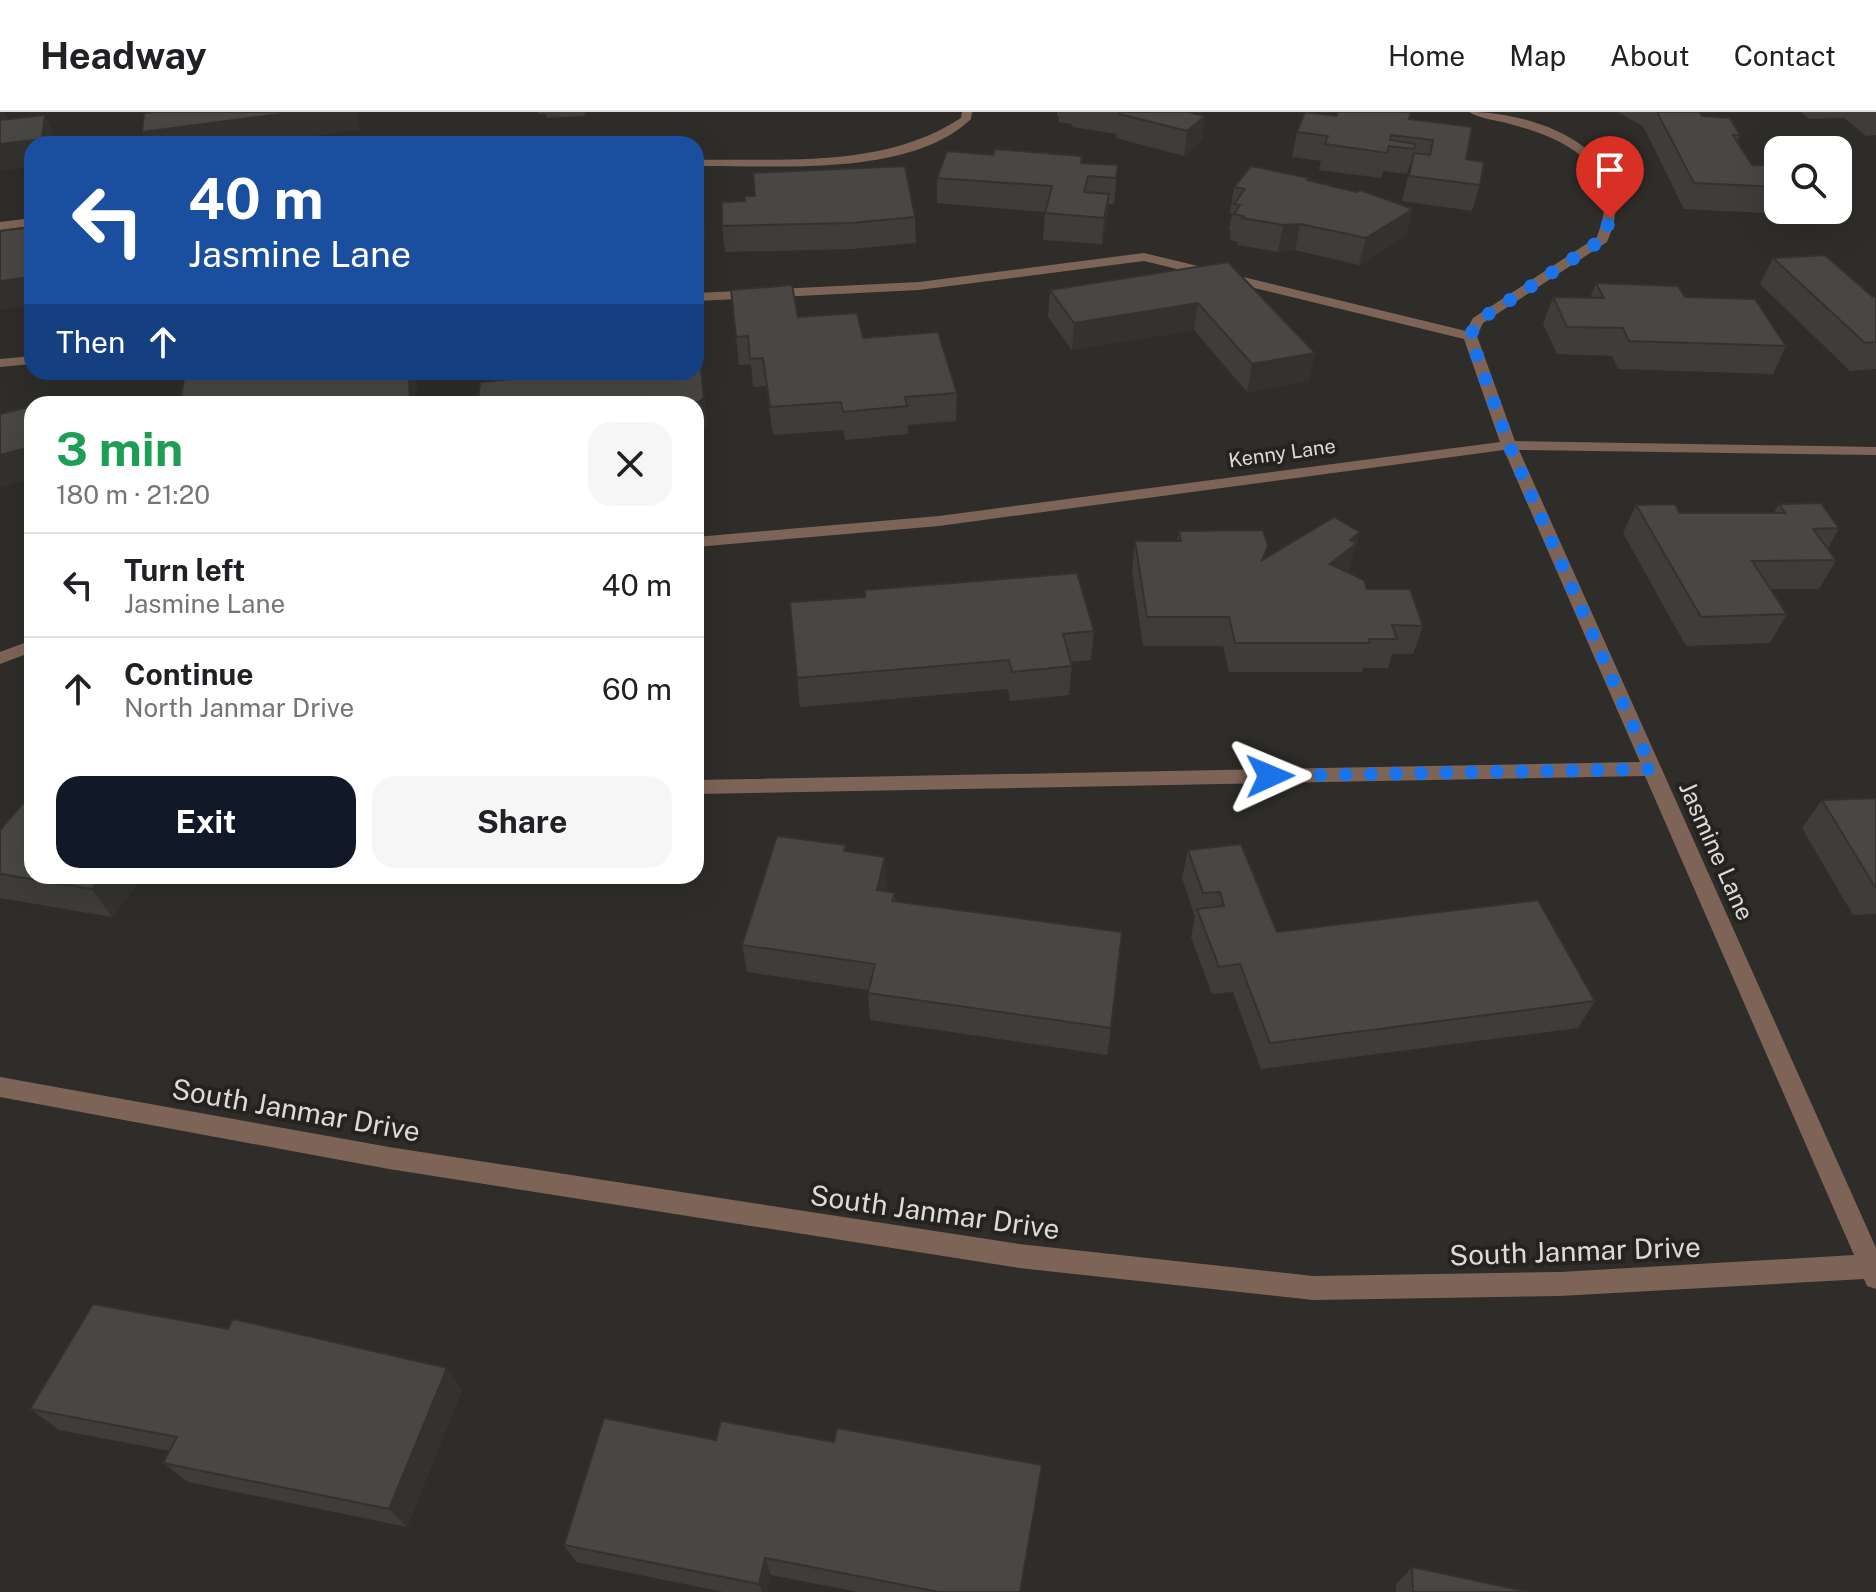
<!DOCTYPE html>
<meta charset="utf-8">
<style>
:root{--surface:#fff;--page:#f6f6f6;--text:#202124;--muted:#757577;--line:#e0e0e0;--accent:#111827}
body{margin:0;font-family:"Public Sans",sans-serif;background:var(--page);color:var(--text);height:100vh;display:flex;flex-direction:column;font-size:30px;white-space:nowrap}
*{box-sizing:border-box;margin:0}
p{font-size:26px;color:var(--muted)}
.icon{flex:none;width:44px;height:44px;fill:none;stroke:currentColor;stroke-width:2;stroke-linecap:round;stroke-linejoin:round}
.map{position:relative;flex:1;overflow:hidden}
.drawer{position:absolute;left:24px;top:284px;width:680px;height:488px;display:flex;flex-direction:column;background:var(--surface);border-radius:24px;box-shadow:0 8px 32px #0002}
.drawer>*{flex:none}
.top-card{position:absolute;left:24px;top:24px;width:680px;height:244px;border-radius:24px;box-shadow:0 8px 32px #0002;background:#1a4fa0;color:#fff;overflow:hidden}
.fabs{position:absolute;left:1764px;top:24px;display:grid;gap:16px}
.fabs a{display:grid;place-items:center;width:88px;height:88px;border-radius:16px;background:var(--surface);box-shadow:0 8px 32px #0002;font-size:40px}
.pin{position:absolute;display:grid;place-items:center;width:68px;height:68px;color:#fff;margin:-82px -34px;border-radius:50% 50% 50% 0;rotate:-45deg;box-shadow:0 0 8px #0007}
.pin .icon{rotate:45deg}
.me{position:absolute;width:88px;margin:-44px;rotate:89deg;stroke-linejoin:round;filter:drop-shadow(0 0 6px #0008)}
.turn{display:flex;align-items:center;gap:28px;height:168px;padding:0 32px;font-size:36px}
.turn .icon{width:104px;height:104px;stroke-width:2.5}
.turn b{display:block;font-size:56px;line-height:68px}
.then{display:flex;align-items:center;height:76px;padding:0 32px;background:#0003;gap:16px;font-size:30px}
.round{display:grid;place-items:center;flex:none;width:84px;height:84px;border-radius:24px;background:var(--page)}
.head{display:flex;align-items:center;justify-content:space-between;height:136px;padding:0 32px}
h1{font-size:48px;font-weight:700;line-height:60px;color:#1e9e55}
.primary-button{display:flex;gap:16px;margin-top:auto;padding:16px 32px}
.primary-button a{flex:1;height:92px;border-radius:24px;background:var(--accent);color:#fff;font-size:32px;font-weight:700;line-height:92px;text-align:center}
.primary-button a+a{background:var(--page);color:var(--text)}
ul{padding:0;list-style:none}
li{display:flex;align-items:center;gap:24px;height:104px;padding:0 32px;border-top:2px solid var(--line)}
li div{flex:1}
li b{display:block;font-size:30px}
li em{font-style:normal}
header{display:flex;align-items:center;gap:48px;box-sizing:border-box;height:112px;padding:0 40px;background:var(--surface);border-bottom:2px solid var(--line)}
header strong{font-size:38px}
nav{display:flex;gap:44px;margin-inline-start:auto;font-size:28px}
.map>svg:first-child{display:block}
</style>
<header>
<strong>Headway</strong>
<nav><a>Home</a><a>Map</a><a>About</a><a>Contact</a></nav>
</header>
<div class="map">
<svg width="1876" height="1480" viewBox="0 0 1876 1480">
<rect width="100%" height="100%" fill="#2f2d29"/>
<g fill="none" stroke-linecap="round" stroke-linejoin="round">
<!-- minor -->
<g fill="#7e6457" fill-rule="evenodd">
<path d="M962,0H972L971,7C909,66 777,53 696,54V48C786,46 883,57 961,6Z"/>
<path d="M1469,0C1539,0 1647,41 1607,130L1483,211L1477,224L1515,329L1876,335V343L1519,338L1876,1136V1177L1867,1174L1864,1167L1560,1184L1313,1188L1019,1156L389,1057L0,985V965L389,1035L1019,1132L1313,1164L1560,1160L1854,1143L1645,664L696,682V668L1640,650L1504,338L939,414L696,435V425L939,404L1500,330L1464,227L1144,149L919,178L696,189V181L919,170L1144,141L1466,219L1473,206L1597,125C1600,116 1604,105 1604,95C1606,43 1552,23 1510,12C1497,8 1480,7 1469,0Z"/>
<path d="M32,106V114L0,118V110Z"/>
<path d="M32,244V252L0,255V247Z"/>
<path d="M32,528V540L0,552V540Z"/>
</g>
</g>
<!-- wall -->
<g fill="#3f3d3a">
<path d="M538,0H585L584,4L547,6L546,2H538Z"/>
<path d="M1057,0H1200V3L1205,4L1202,29L1184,44L1116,26L1117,22L1072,15V12L1058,10L1059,4H1057Z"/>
<path d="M1620,0H1699L1702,4L1740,23L1737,29L1752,53L1778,54V98H1789L1787,102L1684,97L1643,14L1619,1Z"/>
<path d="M1801,0H1876V23L1866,24L1844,6L1809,7Z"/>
<path d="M1336,4L1410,7L1466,47L1480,73L1472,99L1402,89L1411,52L1410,51L1407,62L1383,59L1381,66L1319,58L1321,49L1292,45L1297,20Z"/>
<path d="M1082,51L1118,53L1114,92H1108L1107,108L1102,132L1043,128L1045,100L937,91V66Z"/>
<path d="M1309,66L1308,69L1407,123L1359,153L1295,138L1278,140L1238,133V130L1230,128L1231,119L1229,118L1232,102L1230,101L1234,75Z"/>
<path d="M696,99L703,101L706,127L703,129L704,138L701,160H696Z"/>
<path d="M915,105L916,131L852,137L725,140L722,114Z"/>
<path d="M1773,146L1873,185H1876V257L1850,259L1760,172Z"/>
<path d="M1228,150L1315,241L1309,269L1247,280L1194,218L1072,238L1048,205L1050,178Z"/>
<path d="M1596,171L1685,185L1786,234L1773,262L1618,257L1612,244L1557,242L1543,212L1553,185L1590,186Z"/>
<path d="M731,178L798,205L863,226L957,281L956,309L908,313V322L845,328L843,318L773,323L766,274L753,275L751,252L739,253Z"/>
<path d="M699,227L707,314L703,318L696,319V292H478L696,260Z"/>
<path d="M1779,392L1839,416L1828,436L1836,448L1819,477H1771L1787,502L1770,531L1686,534L1623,421L1636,393L1680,401H1774Z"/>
<path d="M1179,419L1265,447L1360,420L1348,461L1367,477L1423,514L1413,542H1392L1388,556H1363L1362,560H1229L1223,534H1143L1132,458L1135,429H1177Z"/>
<path d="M790,490L1094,519L1091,548L1071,550L1072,554L1069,583L1010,589L1008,577L800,595Z"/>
<path d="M1876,686V802L1853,803L1802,716L1822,688Z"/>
<path d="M0,718L32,764H143L112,805L0,786Z"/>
<path d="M1188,738L1277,820L1595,889L1578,916L1261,957L1233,880L1212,882L1191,825L1195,805L1182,766Z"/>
<path d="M847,740L887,773L885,779L895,781V790L1111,916L1107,943L870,908L868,878L747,860L742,833Z"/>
<path d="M228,1217L447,1256L462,1278L407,1415L188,1370L163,1351L170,1339L59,1318L30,1297Z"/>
<path d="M604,1306L1020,1480H858L771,1463L767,1480H724L576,1450L564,1433Z"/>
<path d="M1412,1455L1529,1480H1396V1472Z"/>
</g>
<!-- shaded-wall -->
<g fill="#33322f">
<path d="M0,0H4L12,18L45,3L56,27V32H32V55L0,59Z"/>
<path d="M297,0H357L360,18L250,32H147L142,20Z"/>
<path d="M1193,0H1200L1199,9L1205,4L1202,29L1184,44L1187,19Z"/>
<path d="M1109,82L1107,108L1102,132L1104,106Z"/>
<path d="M1413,97L1407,123L1359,153L1366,126Z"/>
<path d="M703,101L706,127L703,129L704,138L701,160L698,133L696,134V106Z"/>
<path d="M1300,112L1295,138L1278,140L1283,113Z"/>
<path d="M32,165V194L0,198V169Z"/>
<path d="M1198,191L1194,218L1072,238L1074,211Z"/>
<path d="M696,207L707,314L703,318L699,290Z"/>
<path d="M1315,241L1309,269L1247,280L1252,252Z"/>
<path d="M409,260H414L417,271L418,292H410Z"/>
<path d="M23,337L32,338V367L0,376V343Z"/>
<path d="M1360,420L1349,460L1322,481L1330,452L1350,428Z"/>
<path d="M885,745L887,773L878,806L877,778Z"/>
<path d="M102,764H143L112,805L92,777Z"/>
<path d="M447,1256L462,1278L407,1415L389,1397Z"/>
<path d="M765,1446L771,1463L767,1480H762L759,1472Z"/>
</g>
<!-- building -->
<g fill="#494743" stroke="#33322f" stroke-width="2">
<path d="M155,0H297L142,20L144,1Z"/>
<path d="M1120,0H1193L1192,1L1205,4L1187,19L1119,2Z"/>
<path d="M1305,0L1336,4L1338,0H1411L1409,7L1472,15L1466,47L1484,50L1480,73L1409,64L1414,41L1430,43L1433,28L1391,23L1390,28L1415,32L1414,37L1389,34L1387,41L1325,32L1328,24L1297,20Z"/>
<path d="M1657,0H1699L1702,4L1730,6L1740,23H1733L1752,53L1778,54V75L1694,71Z"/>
<path d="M45,3L42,27L0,32V8Z"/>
<path d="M995,37L1082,44L1081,51L1118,53L1116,66L1088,64L1084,80L1109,82L1104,106L1045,101L1052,74L937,66L947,39L993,43Z"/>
<path d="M905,54L915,105L851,111L722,114V90L745,89V84H755L753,61Z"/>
<path d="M1251,54L1309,66L1307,68L1356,80L1360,78L1413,97L1366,126L1300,112L1283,113L1242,106L1244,104L1234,102L1240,93L1234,92L1245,77L1234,75Z"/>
<path d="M696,99L703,101L696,106Z"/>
<path d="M696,112H701L698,134H696Z"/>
<path d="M32,115V165L0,169V119Z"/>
<path d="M1825,143L1873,185H1876V230L1865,231L1773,146Z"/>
<path d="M1228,150L1315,241L1252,252L1198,191L1074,211L1050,178Z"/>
<path d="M1596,171L1678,174L1685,185L1755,187L1786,234L1629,229L1623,216L1567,215L1553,185L1604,186Z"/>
<path d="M792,173L798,205L857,201L863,226L938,220L957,281L905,285L907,294L843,300L841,290L770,295L763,246L750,247L748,224L736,225L731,178Z"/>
<path d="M696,210L704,286L699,290L677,292H478L480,270L559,263V260H696Z"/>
<path d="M185,260H409L410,292H180Z"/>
<path d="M32,294V338L24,341L23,337L0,343V302Z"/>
<path d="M1821,391L1839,416L1813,417L1836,448L1752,449L1787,502L1701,505L1636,393L1675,392L1680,401H1785L1779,392Z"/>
<path d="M1334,405L1360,420L1350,428L1357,431L1330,452L1364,468L1367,477H1410L1423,514L1392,513L1397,527H1369L1370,531H1235L1229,505H1147L1135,429H1181L1179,419L1263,418L1268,434L1262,448Z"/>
<path d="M1077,461L1094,519L1063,522L1072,554L1012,560L1009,548L797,566L790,490L865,485V478Z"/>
<path d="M32,681V764H102L92,777L0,762V718Z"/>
<path d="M1876,686V775H1875L1822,688Z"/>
<path d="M777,724L846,733L844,739L885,745L877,778L895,781L892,789L1122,820L1111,916L868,881L875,852L742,833Z"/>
<path d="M1241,732L1277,820L1538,788L1595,889L1270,931L1240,852L1219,855L1197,797L1224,794L1220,780L1203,781L1188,738Z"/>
<path d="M93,1192L228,1217L233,1207L447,1256L389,1397L163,1351L177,1325L30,1297Z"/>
<path d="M604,1306L716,1328L721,1309L834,1330L837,1316L1042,1353L1020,1480H939L765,1446L759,1472L564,1433Z"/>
<path d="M1412,1455L1529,1480H1413Z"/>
</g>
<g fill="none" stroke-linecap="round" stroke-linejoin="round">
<!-- route -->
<path stroke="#1a73e8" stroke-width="14" stroke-dasharray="0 25.2" d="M1270,664L1652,657L1509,333L1470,224L1478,209L1603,127L1610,106"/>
</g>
<g text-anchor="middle" stroke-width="8" stroke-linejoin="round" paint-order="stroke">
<!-- far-street labels -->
<g font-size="20" fill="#dcdbd9" stroke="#25231f">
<text transform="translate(1282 341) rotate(-8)" y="7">Kenny Lane</text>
</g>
<!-- street labels -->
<g font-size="24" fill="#dcdbd9" stroke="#25231f">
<text transform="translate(1716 739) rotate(66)" y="8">Jasmine Lane</text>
</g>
<!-- near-street labels -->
<g font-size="28" fill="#dcdbd9" stroke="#25231f">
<text transform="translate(296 998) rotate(10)" y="10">South Janmar Drive</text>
<text transform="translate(935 1100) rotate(8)" y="10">South Janmar Drive</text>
<text transform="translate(1575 1139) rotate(-2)" y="10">South Janmar Drive</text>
</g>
</g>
</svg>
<div class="fabs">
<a><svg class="icon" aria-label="search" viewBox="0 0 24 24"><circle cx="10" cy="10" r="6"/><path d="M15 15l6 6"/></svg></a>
</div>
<div class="pin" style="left:1610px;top:106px;background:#d93025"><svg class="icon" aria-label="arrive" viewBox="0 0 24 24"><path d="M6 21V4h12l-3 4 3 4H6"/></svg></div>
<svg class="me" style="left:1270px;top:664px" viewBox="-20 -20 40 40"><path d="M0-17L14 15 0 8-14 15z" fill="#1a73e8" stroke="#fff" stroke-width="4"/></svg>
<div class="top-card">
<div class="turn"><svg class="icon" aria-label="left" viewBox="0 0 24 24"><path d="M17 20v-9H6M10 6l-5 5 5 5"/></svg><div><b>40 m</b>Jasmine Lane</div></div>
<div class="then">Then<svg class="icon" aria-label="ahead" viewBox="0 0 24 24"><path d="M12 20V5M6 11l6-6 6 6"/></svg></div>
</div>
<section class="drawer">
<div class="head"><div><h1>3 min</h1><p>180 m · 21:20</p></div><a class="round"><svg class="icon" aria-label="close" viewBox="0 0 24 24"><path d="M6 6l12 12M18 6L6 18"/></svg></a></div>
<ul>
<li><svg class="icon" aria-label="left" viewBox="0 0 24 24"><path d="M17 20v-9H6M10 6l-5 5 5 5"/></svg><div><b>Turn left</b><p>Jasmine Lane</p></div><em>40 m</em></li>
<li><svg class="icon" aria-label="ahead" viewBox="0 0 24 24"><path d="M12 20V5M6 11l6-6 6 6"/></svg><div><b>Continue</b><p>North Janmar Drive</p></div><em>60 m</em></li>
</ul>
<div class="primary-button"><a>Exit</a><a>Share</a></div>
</section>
</div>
